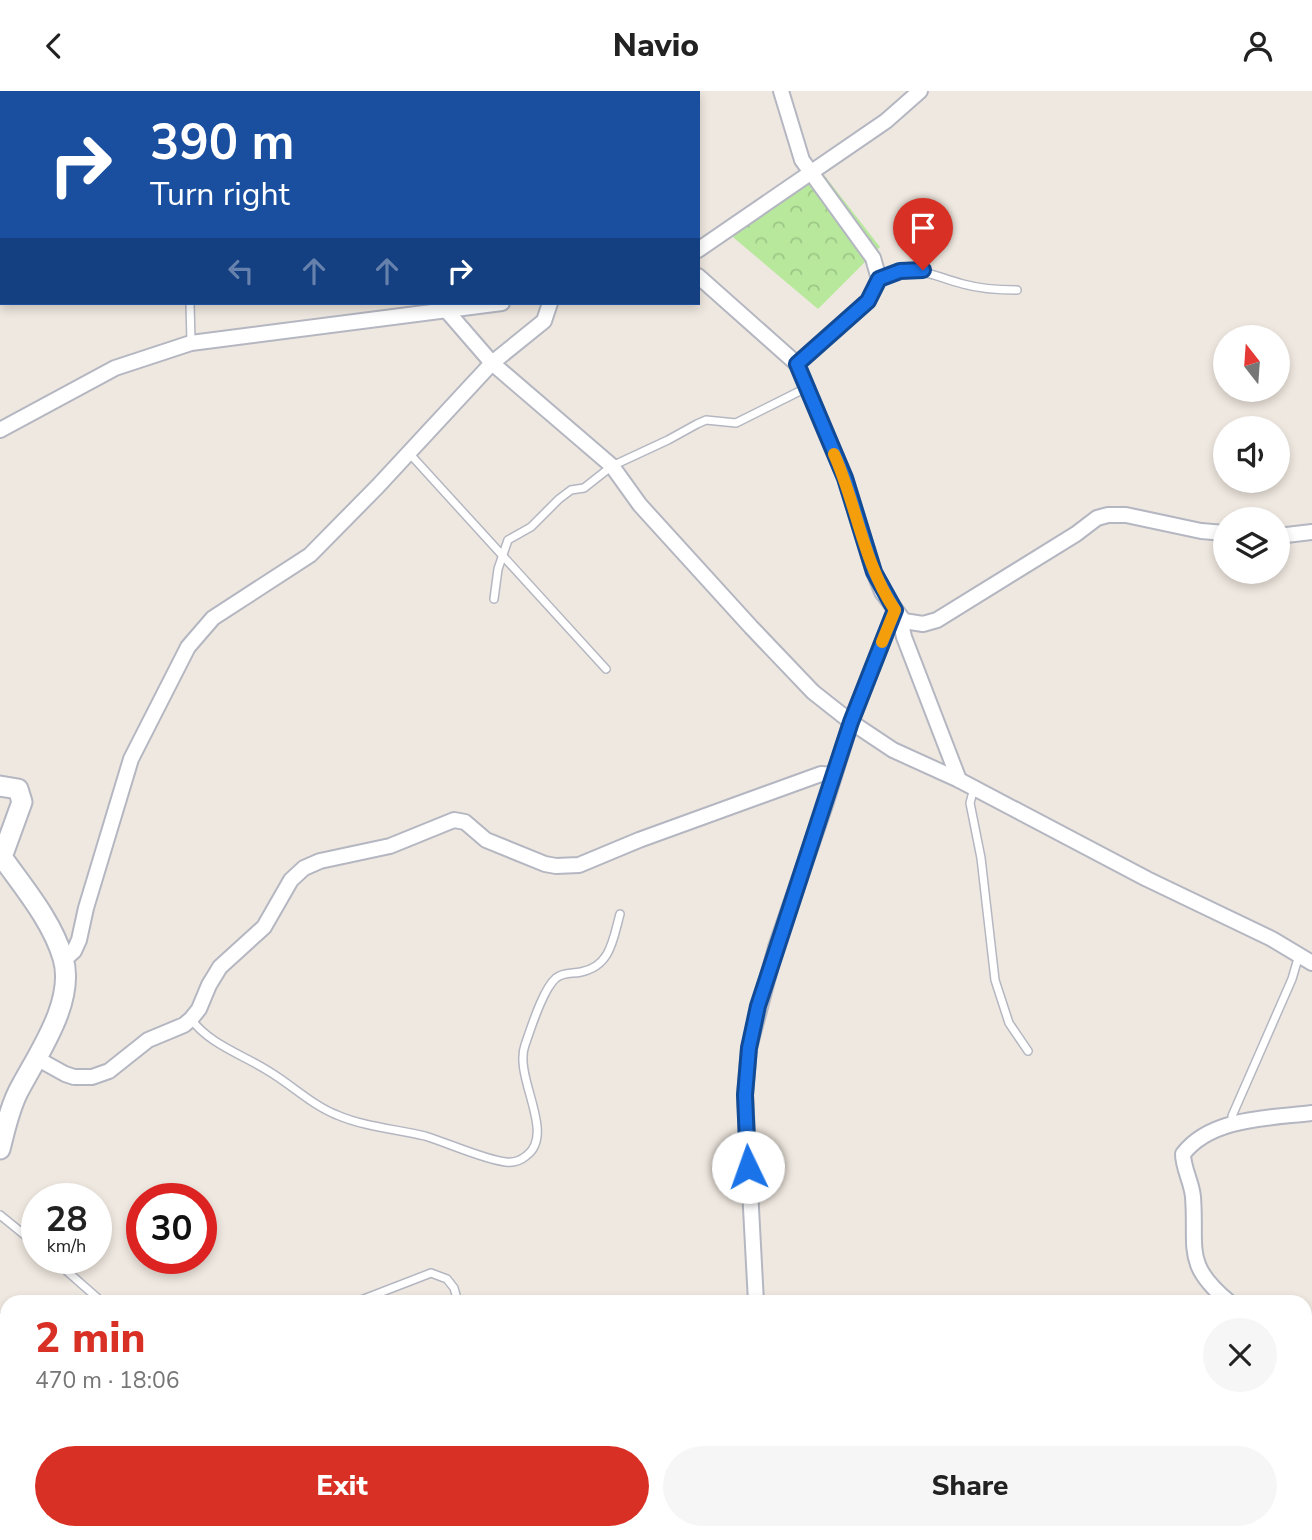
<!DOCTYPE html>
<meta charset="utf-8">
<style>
:root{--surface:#fff;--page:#f6f6f6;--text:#222;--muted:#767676;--accent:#d93025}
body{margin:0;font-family:"Nunito Sans",sans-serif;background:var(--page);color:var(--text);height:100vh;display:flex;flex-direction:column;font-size:26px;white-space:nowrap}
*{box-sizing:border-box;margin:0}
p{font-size:23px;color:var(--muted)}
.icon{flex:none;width:38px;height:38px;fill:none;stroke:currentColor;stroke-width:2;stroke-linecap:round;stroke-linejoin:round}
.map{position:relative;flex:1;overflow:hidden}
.drawer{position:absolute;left:0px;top:1204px;width:1312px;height:245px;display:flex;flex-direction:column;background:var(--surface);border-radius:21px 21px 0 0;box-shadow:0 4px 10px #0003}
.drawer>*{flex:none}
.guide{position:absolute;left:0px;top:0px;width:700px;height:214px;box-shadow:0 4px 10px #0003;background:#1a4fa0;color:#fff;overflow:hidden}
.needle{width:46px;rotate:343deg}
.buttons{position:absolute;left:1213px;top:234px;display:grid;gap:14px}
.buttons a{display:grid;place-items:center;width:77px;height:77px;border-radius:50%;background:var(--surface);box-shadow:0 4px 10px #0003;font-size:35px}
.speed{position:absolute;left:21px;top:1092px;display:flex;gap:14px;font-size:35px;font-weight:700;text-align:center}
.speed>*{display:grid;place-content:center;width:91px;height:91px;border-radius:50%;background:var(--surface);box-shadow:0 4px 10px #0003;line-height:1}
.speed small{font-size:18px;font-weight:400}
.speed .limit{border:10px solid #d22;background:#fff;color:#111}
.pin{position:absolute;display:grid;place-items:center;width:60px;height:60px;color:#fff;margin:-72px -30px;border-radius:50% 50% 50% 0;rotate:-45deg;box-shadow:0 0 7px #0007}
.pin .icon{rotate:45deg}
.me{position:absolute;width:77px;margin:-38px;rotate:357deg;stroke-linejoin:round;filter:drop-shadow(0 0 5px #0008)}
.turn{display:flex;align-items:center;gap:24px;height:147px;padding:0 35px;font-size:32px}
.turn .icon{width:91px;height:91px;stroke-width:2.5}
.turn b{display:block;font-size:49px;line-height:60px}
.lanes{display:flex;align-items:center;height:66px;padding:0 35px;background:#0003;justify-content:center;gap:35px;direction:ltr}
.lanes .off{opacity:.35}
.round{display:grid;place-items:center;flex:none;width:74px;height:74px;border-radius:37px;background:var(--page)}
.head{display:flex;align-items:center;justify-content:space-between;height:119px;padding:0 35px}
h1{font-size:42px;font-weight:800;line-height:52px;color:var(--accent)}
.primary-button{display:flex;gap:14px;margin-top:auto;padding:14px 35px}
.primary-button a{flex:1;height:80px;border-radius:42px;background:var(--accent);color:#fff;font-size:28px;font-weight:800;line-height:80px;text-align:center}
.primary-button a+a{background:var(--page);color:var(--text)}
header{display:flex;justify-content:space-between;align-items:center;height:91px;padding:0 35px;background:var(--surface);font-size:32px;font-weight:800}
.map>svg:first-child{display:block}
</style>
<header><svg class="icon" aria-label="back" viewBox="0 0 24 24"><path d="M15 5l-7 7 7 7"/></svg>Navio<svg class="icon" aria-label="person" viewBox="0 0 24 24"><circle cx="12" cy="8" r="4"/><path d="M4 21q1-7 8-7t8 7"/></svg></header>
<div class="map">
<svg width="1312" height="1449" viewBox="0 0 1312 1449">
<defs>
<pattern id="forest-crowns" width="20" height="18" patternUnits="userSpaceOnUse" patternTransform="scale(1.75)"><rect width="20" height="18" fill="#b7e89b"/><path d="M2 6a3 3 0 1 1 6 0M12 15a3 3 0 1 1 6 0" fill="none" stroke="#9ec786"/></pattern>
</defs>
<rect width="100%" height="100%" fill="#efe8e0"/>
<!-- forest -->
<path fill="url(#forest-crowns)" d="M817,75L880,156L818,218L721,136Z"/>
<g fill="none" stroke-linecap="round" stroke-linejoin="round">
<defs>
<g id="lane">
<path d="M136,2L137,0"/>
<path d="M879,188C914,171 929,184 963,193C981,198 998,199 1017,199"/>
<path d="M190,212L191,251"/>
<path d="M409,362L606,578"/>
<path d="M494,508L498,478L508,449L531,436L559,408L571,399L584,397L612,375L668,349L697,333L706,329L736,332L808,296"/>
<path d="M974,697L970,712L981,767L995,889L1009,932L1028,960"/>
<path d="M191,928C210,954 244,964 270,981C293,995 312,1014 337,1024C365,1036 396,1038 425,1045C448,1052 485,1069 506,1071C514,1072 520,1070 526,1065C557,1043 513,986 525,954C531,937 543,898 556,887C564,881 572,883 581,881C611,875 613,848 620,823"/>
<path d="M1232,1034V1025L1292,888L1299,864"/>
<path d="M0,1124L37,1154"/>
<path d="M52,1167L102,1211"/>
<path d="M356,1211L431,1182L447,1188L454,1197L458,1211"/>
<path d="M0,1226L7,1232"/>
<path d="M227,1442L234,1449"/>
<path d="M492,1449L495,1442"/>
</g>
<g id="street">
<path d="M157,0L160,2"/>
<path d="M478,0L481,2"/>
<path d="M781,0L802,69L873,167L879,188L868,210L797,273"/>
<path d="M617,2L618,0"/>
<path d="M698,159L886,30L920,0"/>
<path d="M698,185L797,273L845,387L874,481L882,501L904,530L923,533L937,529L1076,443L1097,427L1108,424H1126L1201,440L1225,442"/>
<path d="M440,212L492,272L612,375L640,414L751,536L813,601L851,631L893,659L959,689L1147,788L1272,848L1312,872"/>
<path d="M0,339L115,277L191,252L502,212"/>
<path d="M1278,445L1312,441"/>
<path d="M904,530L902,537L904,546L959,689"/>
<path d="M64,869L74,860L79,849L86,817L131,668L188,556L213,527L310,464L378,395L492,272L544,230L550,212"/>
<path d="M38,968L65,983L74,986H92L109,980L148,949L184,934L191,928L199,918L209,894L220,876L264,836L291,789L304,777L320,770L390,755L454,729L465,731L486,749L545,773L556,775L579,774L639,749L821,683L834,684"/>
<path d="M756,1211L745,1004L749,957L776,856L825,714L851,631L895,519"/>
<path d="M1229,1211C1183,1173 1197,1158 1193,1106C1192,1092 1183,1077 1183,1063C1211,1026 1271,1027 1312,1022"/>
<path d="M1306,1409L1312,1403"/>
<path d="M1291,1449L1292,1442"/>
</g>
<path id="secondary" d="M0,695L18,698L22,711L2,766C24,797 52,830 63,867C76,911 37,964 18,1001C9,1019 5,1039 0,1058"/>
</defs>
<!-- lane casing -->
<use href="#lane" stroke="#b4b7c1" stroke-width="10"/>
<!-- street casing -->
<use href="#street" stroke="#b4b7c1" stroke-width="18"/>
<!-- secondary casing -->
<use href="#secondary" stroke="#b4b7c1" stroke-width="23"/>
<!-- path -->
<path stroke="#c9c9c9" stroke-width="2.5" stroke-dasharray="5 3.5" stroke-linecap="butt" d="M1007,1442L1009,1449"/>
<!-- lane -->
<use href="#lane" stroke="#fff" stroke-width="7"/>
<!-- street -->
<use href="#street" stroke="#fff" stroke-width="14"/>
<!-- secondary -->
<use href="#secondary" stroke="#fff" stroke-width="19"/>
</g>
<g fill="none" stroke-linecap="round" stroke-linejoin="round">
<defs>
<path id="route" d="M748,1076L745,1004L749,957L758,915L851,631L895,519L874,481L845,387L797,273L868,210L879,188L900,180L923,179"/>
</defs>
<!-- route casing -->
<use href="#route" stroke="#114b97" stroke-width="18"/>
<!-- route -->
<use href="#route" stroke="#1a73e8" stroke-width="12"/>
<!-- slow -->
<path stroke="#f59e0b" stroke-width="12" d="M834,363C857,414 863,472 895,519L882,551"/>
</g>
</svg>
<div class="buttons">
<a><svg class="needle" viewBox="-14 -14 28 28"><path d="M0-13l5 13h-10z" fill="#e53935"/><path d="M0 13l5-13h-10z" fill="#767676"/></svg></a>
<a><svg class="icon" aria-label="sound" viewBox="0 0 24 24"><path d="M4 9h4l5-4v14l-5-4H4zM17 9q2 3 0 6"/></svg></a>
<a><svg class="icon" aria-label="layers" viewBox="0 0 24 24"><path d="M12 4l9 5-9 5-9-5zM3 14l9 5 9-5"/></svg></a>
</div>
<div class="speed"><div>28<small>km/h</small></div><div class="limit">30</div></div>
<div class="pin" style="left:923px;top:179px;background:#d93025"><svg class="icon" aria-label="arrive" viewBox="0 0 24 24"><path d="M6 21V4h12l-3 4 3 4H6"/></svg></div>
<svg class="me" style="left:748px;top:1076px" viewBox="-20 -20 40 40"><circle r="19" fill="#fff"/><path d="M0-13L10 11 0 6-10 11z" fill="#1a73e8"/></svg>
<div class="guide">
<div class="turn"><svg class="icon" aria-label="right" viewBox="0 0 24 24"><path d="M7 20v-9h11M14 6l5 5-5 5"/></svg><div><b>390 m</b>Turn right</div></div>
<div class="lanes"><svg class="icon off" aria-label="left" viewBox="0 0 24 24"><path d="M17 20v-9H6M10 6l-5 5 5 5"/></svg><svg class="icon off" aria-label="ahead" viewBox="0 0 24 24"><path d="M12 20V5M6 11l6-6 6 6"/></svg><svg class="icon off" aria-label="ahead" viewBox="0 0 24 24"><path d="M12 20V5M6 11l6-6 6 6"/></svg><svg class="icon" aria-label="right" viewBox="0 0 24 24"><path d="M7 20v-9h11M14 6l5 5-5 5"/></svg></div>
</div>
<section class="drawer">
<div class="head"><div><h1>2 min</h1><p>470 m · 18:06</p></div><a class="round"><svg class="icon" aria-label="close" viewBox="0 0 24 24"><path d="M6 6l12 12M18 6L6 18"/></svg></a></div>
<div class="primary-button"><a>Exit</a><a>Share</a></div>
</section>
</div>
